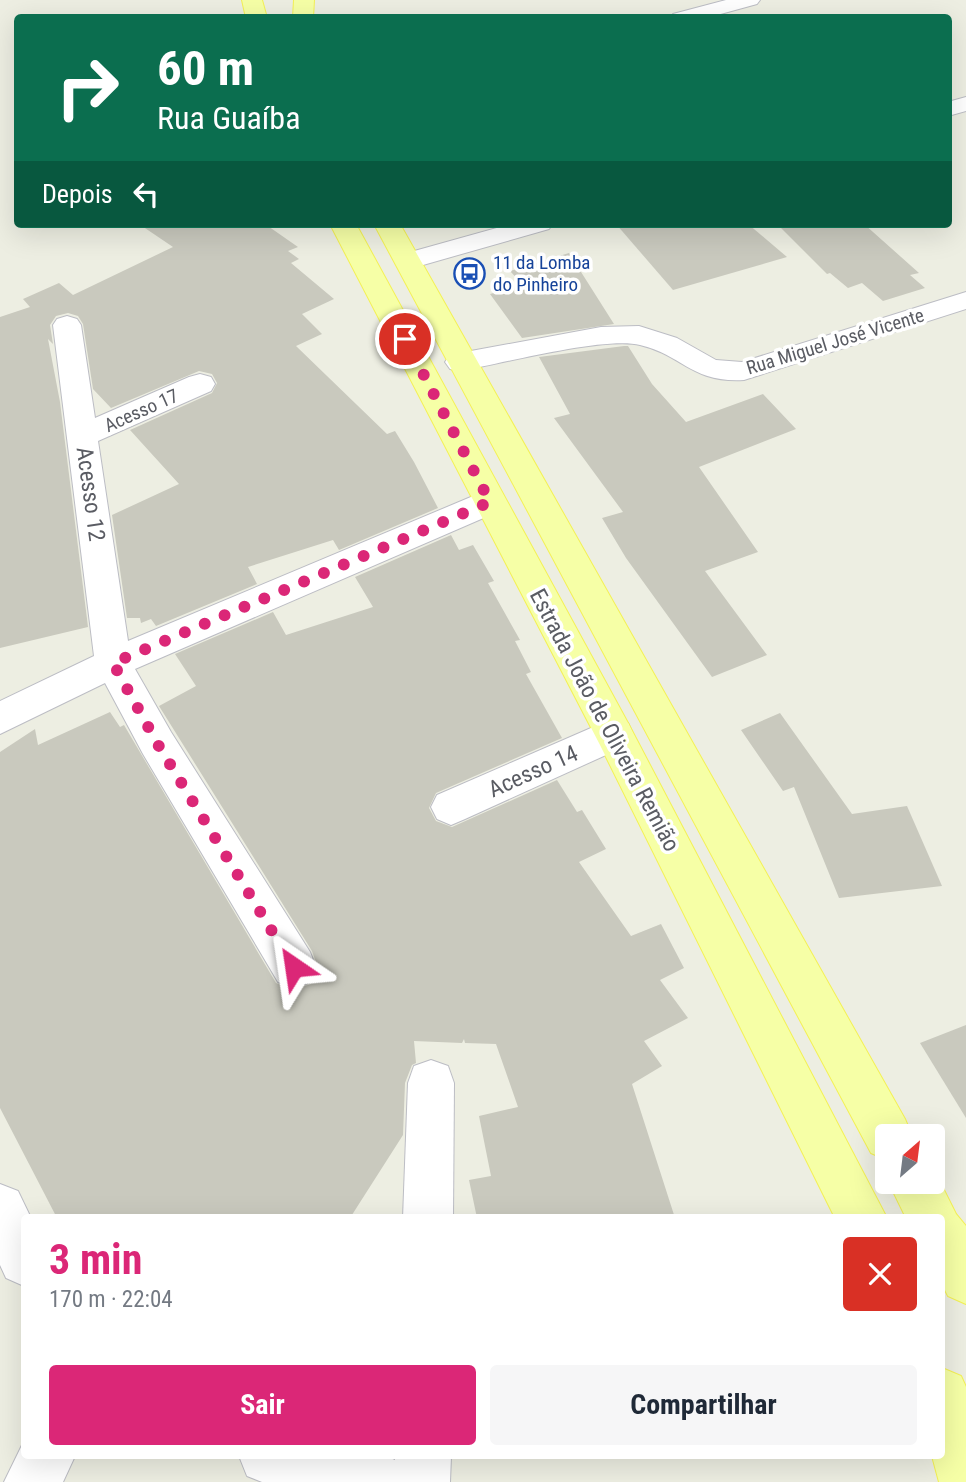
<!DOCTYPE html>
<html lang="pt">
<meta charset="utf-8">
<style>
:root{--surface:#fff;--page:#f6f6f7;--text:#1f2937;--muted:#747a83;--accent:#db2777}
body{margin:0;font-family:"Roboto Condensed",sans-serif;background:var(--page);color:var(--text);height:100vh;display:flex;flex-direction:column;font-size:26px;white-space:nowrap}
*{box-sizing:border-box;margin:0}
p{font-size:23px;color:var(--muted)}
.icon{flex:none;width:38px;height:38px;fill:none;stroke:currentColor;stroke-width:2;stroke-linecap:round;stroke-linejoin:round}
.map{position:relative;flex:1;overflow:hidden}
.sheet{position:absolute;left:21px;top:1214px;width:924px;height:245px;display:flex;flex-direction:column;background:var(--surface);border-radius:7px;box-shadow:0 7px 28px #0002}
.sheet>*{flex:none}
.hud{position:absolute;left:14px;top:14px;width:938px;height:214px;border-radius:7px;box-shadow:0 7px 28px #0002;background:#0b6e4f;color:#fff;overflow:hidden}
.needle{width:46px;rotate:28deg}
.tools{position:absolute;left:875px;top:1124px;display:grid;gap:14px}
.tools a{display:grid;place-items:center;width:70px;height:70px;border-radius:7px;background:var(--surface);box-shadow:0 7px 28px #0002;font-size:35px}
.pin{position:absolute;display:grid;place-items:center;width:60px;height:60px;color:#fff;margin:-30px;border:4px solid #fff;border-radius:50%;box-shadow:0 2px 7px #0007}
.me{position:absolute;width:77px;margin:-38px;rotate:328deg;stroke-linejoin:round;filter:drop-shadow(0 0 5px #0008)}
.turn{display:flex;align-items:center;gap:24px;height:147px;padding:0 28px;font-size:32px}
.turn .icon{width:91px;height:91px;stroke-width:2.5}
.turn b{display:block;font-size:49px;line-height:60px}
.then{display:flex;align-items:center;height:66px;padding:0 28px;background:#0003;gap:14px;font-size:26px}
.round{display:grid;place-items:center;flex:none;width:74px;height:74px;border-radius:7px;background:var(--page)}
.headline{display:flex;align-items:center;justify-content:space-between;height:119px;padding:0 28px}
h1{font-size:42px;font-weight:700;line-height:52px;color:var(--accent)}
.button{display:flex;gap:14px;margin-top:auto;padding:14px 28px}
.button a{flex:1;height:80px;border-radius:7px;background:var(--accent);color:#fff;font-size:28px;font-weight:700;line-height:80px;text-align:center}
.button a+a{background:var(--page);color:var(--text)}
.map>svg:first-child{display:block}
</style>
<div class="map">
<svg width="966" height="1482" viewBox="0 0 966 1482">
<rect width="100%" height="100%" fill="#edeee2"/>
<!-- building -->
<g fill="#c9c9be">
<path d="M139,224H265L298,247L288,251L299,259L291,263L334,299L302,314L322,334L296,346L387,434L395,431L414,462L438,508L339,550L333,540L248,567L257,584L156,626L151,619L141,623L140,618H127L112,515L179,484L130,430L212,393L217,383L212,374L199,371L111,408L93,389L83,324L78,316L68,313L56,316L50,325L53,344L48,339L60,402L88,627L0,648V317L30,307L23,299L59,283L73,295L173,247Z"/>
<path d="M616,224H748L787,257L673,290Z"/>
<path d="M777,224H864L919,273L910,275L925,288L883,301L862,283L848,288L830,273L827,274Z"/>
<path d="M569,253L614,324L522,338L490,294L523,285L510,271Z"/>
<path d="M624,346H628L652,384L686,422L763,394L796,429L699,467L758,552L705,571L767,655L712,677L626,558L602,518L623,512L554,418L570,414L539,357Z"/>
<path d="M451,535L459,550L473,545L494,581L488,583L520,640L515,641L531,672L526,674L562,738L436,793L429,808L436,821L452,827L557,780L577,812L582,810L606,849L579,862L631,936L661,924L684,968L660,980L688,1018L644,1041L662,1066L632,1084L675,1218H477L469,1180L491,1176L479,1116L518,1107L496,1044L465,1043L464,1039L462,1043L414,1041L416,1063L412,1065L405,1083L403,1135L350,1218H57L0,1108V752L35,729L38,745L110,712L120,727L124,725L276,983L293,990L311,984L318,968L312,951L159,706L196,686L175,654L273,612L286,635L373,607L355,577Z"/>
<path d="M780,713L852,814L907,806L942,886L839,898L794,787L783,791L741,730Z"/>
<path d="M966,1025V1118L920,1043Z"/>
</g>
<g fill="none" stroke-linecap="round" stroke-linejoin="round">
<defs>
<g id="minor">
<path d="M726,0H760L757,4L706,18H670L673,14Z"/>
<path d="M966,97V111L948,116V102Z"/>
<path d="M511,224H553L549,229L409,269L400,267L396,261L400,255Z"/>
<path d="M966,292V309L744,380C691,383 683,355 640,345C605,336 500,364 460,371L450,369L445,362L450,355L460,353L601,327L639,326L677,338L716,360L742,362Z"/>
<path d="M67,316L77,319L81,325L95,418L189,377L200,374L211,377L215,384L211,391L98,441L128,641L478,494L490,490L502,494L506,502L502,510L135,669L171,732L310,952L316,967L310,982L294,988L278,982L143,754L105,683L0,734V701L94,656L53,325L57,319Z"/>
<path d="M614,718L628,723L633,734L628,745L465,819L451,825L437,819L431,807L437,795Z"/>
<path d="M431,1060L448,1066L454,1083L453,1218H403L408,1083L414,1066Z"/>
<path d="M0,1184L18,1191L31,1218H24V1286L6,1278L0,1265Z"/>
<path d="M24,1441V1456H75L63,1482H4Z"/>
<path d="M239,1456H385L395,1460V1456H451L450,1482H262L247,1476Z"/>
</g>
<g id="major">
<path d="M242,0H262L267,18H246Z"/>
<path d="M294,0H314L313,18H293Z"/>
<path d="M330,224H356L628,723L887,1218H835L600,745Z"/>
<path d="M374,224H400L905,1119L912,1136H887V1160L871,1153Z"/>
<path d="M933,1168L956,1214L966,1226V1304L948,1296L942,1284V1218H906L888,1181H933Z"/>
<path d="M942,1368L961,1376L966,1387V1482H939L932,1456H942Z"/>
</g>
</defs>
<!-- minor casing -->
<use href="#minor" stroke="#bcbdc4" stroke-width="2"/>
<!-- major casing -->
<use href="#major" stroke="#f4f155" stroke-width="2"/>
<!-- minor -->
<use href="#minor" fill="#fff" fill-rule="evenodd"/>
<!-- major -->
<use href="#major" fill="#f6ffa6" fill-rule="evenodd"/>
</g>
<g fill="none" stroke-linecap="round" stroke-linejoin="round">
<!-- route -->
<path stroke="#db2777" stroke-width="12" stroke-dasharray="0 21.6" d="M294,967L157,743L113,663L490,502L405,339"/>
</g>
<!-- icons -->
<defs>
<symbol id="bus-ring" viewBox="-11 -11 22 22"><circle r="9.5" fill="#fff" stroke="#1a4fb4" stroke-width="1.5"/><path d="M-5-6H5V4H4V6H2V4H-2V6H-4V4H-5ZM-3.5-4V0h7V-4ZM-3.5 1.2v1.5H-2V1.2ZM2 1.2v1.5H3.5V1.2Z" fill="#1a4fb4"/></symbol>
</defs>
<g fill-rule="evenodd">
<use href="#bus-ring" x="452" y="256" width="35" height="35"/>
</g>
<g text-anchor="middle" stroke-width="7" stroke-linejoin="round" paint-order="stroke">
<!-- far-transit labels -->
<g font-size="19" fill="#164399" stroke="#fff" text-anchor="start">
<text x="493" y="269">11 da Lomba<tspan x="493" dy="22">do Pinheiro</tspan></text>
</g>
<!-- far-street labels -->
<g font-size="19" fill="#5a5c63" stroke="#fff">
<text transform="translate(835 341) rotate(-17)" y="7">Rua Miguel José Vicente</text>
<text transform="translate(141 410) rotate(-24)" y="7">Acesso 17</text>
</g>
<!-- street labels -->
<g font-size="23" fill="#5a5c63" stroke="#fff">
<text transform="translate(91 494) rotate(82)" y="8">Acesso 12</text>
<text transform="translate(605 720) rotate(62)" y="8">Estrada João de Oliveira Remião</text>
<text transform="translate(533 771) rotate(-24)" y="8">Acesso 14</text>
</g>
</g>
</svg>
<div class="tools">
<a><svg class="needle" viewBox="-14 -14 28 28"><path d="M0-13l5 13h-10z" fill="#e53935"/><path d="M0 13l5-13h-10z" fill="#747a83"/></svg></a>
</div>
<div class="pin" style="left:405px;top:339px;background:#d93025"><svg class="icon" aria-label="arrive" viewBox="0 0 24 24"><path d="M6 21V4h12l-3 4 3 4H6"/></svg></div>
<svg class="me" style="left:294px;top:967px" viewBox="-20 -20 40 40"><path d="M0-17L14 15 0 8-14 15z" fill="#db2777" stroke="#fff" stroke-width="4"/></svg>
<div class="hud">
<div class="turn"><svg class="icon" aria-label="right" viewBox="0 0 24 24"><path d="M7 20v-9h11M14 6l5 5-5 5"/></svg><div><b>60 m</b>Rua Guaíba</div></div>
<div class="then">Depois<svg class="icon" aria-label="left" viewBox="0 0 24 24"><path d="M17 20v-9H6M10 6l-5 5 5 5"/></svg></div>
</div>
<section class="sheet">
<div class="headline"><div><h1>3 min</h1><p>170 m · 22:04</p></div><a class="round" style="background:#d93025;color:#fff"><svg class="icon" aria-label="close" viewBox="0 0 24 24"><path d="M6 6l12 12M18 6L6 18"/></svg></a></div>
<div class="button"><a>Sair</a><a>Compartilhar</a></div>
</section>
</div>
